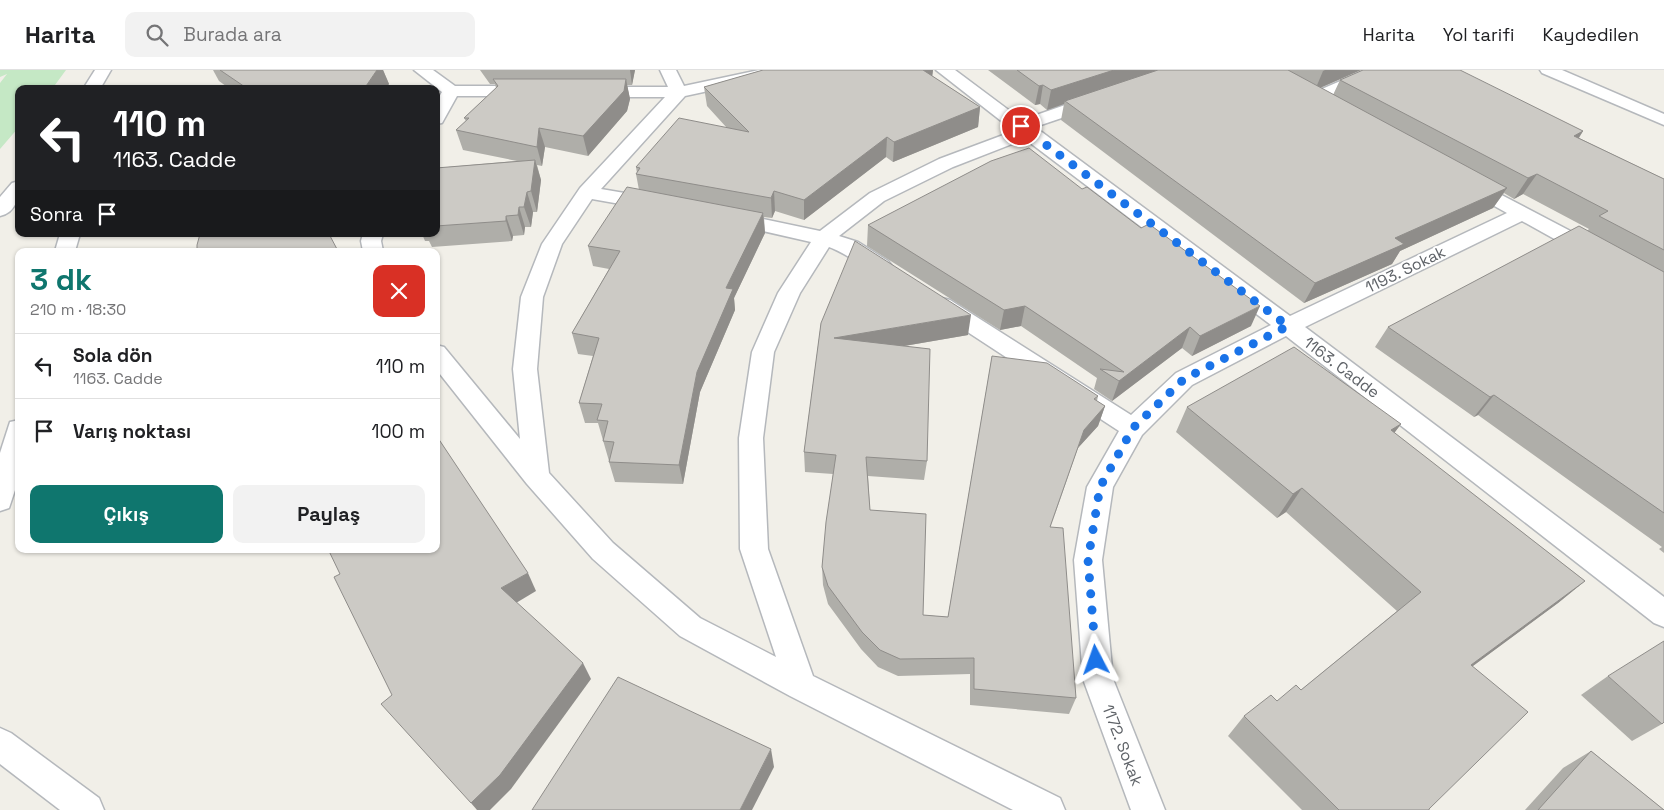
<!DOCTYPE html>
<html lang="tr">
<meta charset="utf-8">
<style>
:root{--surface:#fff;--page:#f2f2f2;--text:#202124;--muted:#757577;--line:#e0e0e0;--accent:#0f766e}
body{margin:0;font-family:"Space Grotesk",sans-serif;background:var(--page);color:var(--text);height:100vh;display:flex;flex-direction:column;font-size:19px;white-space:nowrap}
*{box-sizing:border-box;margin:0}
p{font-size:16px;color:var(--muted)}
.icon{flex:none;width:28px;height:28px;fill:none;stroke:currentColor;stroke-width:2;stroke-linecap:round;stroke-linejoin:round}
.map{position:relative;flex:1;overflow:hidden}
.side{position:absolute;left:15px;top:178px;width:425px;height:305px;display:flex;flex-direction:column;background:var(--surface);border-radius:10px;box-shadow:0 1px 4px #0004}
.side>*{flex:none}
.top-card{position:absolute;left:15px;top:15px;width:425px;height:152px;border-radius:10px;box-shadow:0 1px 4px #0004;background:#202124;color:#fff;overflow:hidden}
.pin{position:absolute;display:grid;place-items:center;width:42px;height:42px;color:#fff;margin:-21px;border:2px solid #fff;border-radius:50%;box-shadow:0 1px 5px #0007}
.me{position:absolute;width:55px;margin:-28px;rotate:356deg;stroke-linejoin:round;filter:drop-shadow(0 0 4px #0008)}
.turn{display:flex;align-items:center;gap:18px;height:105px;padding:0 15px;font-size:22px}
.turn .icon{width:65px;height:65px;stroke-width:2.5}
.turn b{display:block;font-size:35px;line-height:42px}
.then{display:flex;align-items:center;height:48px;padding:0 15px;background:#0003;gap:10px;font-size:19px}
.round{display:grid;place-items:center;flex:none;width:52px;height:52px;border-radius:10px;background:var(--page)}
.head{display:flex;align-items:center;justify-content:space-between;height:85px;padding:0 15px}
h1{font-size:30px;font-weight:700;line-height:38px;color:var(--accent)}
.button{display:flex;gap:10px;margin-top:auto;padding:10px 15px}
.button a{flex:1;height:58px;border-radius:10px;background:var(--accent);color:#fff;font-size:20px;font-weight:700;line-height:58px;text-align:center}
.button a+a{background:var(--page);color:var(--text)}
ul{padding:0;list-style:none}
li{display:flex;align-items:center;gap:15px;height:65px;padding:0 15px;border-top:1px solid var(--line)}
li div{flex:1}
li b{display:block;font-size:19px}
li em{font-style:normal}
header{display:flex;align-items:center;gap:30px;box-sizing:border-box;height:70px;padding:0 25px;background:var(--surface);border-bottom:1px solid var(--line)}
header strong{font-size:24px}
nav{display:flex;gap:28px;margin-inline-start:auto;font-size:18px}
.search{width:350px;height:45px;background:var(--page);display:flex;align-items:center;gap:12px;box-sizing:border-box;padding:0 18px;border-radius:10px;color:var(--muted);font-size:19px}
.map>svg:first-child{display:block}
</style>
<header>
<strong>Harita</strong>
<div class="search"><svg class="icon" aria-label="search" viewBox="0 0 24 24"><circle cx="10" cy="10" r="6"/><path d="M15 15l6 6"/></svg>Burada ara</div>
<nav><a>Harita</a><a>Yol tarifi</a><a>Kaydedilen</a></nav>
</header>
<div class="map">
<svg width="1664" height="740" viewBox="0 0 1664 740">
<rect width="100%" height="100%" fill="#f1efe8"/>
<!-- green -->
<path fill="#c5e8c5" d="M0,0H66L52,19H19V57L0,79V13L7,4L0,7Z"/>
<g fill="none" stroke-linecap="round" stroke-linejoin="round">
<defs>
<g id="minor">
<path d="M95,0H111L100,19H83Z"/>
<path d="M414,0H433L455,16H526L532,17L534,21L532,25L526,26H457L442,53L436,54V32L442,22Z"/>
<path d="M660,0H676L684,16L759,0H791L789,3L783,5L685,26L601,119L654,128L661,130L664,134L661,138L654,140L592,129L562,174L543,227L537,299L549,403L613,473L700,548L776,587L740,479L739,368L752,282L778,223L811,172L723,152L720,148L723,144L730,142L820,161L870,123L939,89L1014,61L936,0H955L1022,50L1088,27H1100L1103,31L1100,35L1035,57L1290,246L1507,143L1462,118L1459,114L1462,110L1469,108L1599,176L1602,181L1599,186L1592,188L1585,186L1522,151L1305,257L1664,527V557L1654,553L1286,266L1192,315L1142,365L1113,417L1102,490L1113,609L1165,740H1131L1083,609L1074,490L1087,417L1119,361L934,240L931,235L934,230L942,228L950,230L1131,345L1176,303L1271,255L1025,69L953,97L884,131L839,166L858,172L888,191L892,196L888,201C872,205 847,183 829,177L800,223L774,282L763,368L768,479L813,606L1060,728L1065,740H1013L790,626L680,566L593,489L527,414L436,299V275L444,277L520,369L513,299L521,227L542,174L580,118L665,27H594L588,26L585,22L588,18L594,17H668Z"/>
<path d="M1366,0H1388L1386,3L1320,33H1308L1305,29L1308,25Z"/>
<path d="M1540,0H1562L1664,44V55L1542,3Z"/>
<path d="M19,111C19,126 17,142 0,146V127L12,113Z"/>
<path d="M60,164H80L75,181H55Z"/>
<path d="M363,164H383L381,171L383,181H363L361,171Z"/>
<path d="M19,350V408L9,438L0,441V383L10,352Z"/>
<path d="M0,658L11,663L99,728L104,740H60L0,694Z"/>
</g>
</defs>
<!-- minor casing -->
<use href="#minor" stroke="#b5b8bc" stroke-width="3"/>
<!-- minor -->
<use href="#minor" fill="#fff" fill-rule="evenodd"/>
</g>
<!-- wall -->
<g fill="#afaea9">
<path d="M213,0H383L389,14L385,19H230L219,11Z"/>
<path d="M480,0H635L632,15H627L630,29L627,41L588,86L545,77L542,96L537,95L541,110L537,142H533L531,157H525L524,165L513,166L512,171L432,177L429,171H425L422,164H436V98L517,91L463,80L456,60L466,51L464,48L496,18L495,14H490Z"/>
<path d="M763,0H933L932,6L980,37L978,57L893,92L886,87L804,150L775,141L772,148L764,147L765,163L734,228L735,240L700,322L683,414L615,412L609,392L610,391H609L598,353H585L579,333L593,286L578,284L572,263L609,199L593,196L588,176L639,120L636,104L637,103L636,97L727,58L707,36L704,17Z"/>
<path d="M988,0H1361L1320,18L1333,25L1340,10L1583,61L1579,68L1664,109V483L1659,479L1662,477L1478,345L1474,347L1375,277L1388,257L1587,161L1589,159L1523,124L1514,129L1504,123L1493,138L1400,181L1392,194L1304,233L1061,50L1064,34L1047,40L1040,34L1035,35Z"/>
<path d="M868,155L1251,256L1192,286L1182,278L1112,331L1094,319L1097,308L1021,256L1000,260L867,176Z"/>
<path d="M821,253L968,265L904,276L927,391L924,410L868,406L870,440L923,545L948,547L992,286L1098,326L1097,331L1105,336L1098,356L1077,379L1050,457L1076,628L1069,644L970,635V604L898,606L878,597L861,579L828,534L823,515L822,497L833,404L805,402L804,382Z"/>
<path d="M1187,337L1401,354L1394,363L1585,511L1558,533L1473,596L1429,739V740H1302L1228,666L1244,646L1301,620L1397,541L1286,442L1277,448L1176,362Z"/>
<path d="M1608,606L1662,654L1632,671L1581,625Z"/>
<path d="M1591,681L1664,740H1525L1563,698Z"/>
</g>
<!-- shaded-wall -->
<g fill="#8f8d8a">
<path d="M377,0H383L389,14L385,19H364Z"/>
<path d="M630,0H635L632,15Z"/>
<path d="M916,0H933L931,16Z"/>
<path d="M1114,0H1167L1065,31L1064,34L1047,40L1051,20Z"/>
<path d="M1325,0H1361L1315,20L1323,1Z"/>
<path d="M626,9L630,29L627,41L588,86L583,66Z"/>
<path d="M1043,15L1040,34L1035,35L1039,16Z"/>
<path d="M980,37L978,57L893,92L894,72Z"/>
<path d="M539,58L545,77L542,96L537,77Z"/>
<path d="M1583,61L1570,81L1574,66Z"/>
<path d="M887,67L886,87L804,150V130Z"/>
<path d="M535,90L541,110L537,142L531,121Z"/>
<path d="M1537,104L1523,124L1514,129L1528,108Z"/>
<path d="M1507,118L1493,138L1400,181L1392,194L1304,233L1315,213L1395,168Z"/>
<path d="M774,121L775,141L772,148L771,128Z"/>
<path d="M527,122L533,142L531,157L524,137Z"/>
<path d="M519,137L525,157L524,165L518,145Z"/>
<path d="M763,143L765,163L734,228L735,240L700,322L683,414L679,395L697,302L726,218Z"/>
<path d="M506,146L513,166L512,171L506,151Z"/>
<path d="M1025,236L1021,256L1000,260L1004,240Z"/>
<path d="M1260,236L1251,256L1192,286L1200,266Z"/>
<path d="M971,245L968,265L834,288V268Z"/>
<path d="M1190,257L1182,278L1112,331L1119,311Z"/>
<path d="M1494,325L1478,345L1474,347L1490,327Z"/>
<path d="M1105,336L1098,356L1077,379L1044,476L1084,360Z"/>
<path d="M1401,354L1383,378L1391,360Z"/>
<path d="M1302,418L1286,442L1277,448L1293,424Z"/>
<path d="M528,503L536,521L511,536L501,518Z"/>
<path d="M1585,511L1558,533L1447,615L1471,595Z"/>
<path d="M583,593L591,609L511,719L490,740H477L471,733Z"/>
<path d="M771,679L774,697L752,740H740Z"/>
</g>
<!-- building -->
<g fill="#cccac5" stroke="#8f8d8a">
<path d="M220,0H377L364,19H248Z"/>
<path d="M763,0H923L980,37L894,72L887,67L804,130L774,121L771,128L636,104L640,98L636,97L679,48L749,62L704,17Z"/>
<path d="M1017,0H1114L1051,20L1043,15L1039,16Z"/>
<path d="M1158,0H1288L1507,118L1395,168L1404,174L1315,213L1065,31Z"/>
<path d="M1363,0H1460L1583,61L1574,66L1664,109V180L1599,146L1608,141L1537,104L1528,108L1340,10Z"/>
<path d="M493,9H626L624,21L583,66L539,58L537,77L456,60L469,48H464L498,16Z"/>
<path d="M1029,78L1082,119L1087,117L1141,158L1149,154L1260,236L1200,266L1190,257L1119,311L1100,299L1124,302L1025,236L1004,240L868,155L991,91Z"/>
<path d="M535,90L531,121L527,122L524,137H519L518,145L506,146V151L436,156V98Z"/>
<path d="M627,117L763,143L726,218L733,219L697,302L679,395L609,392L614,372L603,371L608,351L597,350L602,334L579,333L599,268L572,263L620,181L588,176Z"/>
<path d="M1579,156L1664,202V443L1494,325L1490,327L1388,257Z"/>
<path d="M200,164H329L338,181H197V175Z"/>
<path d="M855,171L971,245L834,268L930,279L927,391L866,387L870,440L926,444L923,545L948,547L992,286L1047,293L1098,326L1094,329L1105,336L1084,360L1050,457L1063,458L1076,628L974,619V588L900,589L880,580L862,562L828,516L822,497L826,452L836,385L804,382L821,253Z"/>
<path d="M1294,277L1401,354L1391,360L1585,511L1471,595L1528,642L1429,739V740H1339L1244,646L1271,625L1277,631L1296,615L1301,620L1421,522L1302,418L1293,424L1187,337Z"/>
<path d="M436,365L528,503L501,518L583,593L500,705L471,733L381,634L392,625L334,507L340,504L328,479H436Z"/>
<path d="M1664,571V652L1662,654L1608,606Z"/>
<path d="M618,607L771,679L740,740H532Z"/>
<path d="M1591,681L1664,740H1538Z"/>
</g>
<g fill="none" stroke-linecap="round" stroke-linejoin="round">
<!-- route -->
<path stroke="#1a73e8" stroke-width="9" stroke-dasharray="0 16.2" d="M1021,56L1288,256L1184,309L1133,358L1100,417L1088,490L1096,590"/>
</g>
<g text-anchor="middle" stroke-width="4" stroke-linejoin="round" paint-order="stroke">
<!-- street labels -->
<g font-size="16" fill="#5f6368" stroke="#fff">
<text transform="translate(1405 199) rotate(-26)" y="6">1193. Sokak</text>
<text transform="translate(1342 297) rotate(37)" y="6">1163. Cadde</text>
<text transform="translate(1123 675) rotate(69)" y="6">1172. Sokak</text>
</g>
</g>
</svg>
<div class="pin" style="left:1021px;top:56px;background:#d93025"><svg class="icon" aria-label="arrive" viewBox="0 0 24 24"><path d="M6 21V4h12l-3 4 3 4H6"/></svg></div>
<svg class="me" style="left:1096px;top:590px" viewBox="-20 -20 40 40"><path d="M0-17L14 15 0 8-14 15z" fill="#1a73e8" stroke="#fff" stroke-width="4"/></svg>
<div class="top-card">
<div class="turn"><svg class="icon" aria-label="left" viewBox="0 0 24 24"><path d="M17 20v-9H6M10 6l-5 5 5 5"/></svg><div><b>110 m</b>1163. Cadde</div></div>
<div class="then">Sonra<svg class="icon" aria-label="arrive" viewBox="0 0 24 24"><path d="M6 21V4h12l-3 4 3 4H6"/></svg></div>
</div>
<section class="side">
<div class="head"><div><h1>3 dk</h1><p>210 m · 18:30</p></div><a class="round" style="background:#d93025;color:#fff"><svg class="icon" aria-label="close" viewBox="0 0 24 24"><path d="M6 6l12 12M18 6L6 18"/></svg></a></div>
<ul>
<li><svg class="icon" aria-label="left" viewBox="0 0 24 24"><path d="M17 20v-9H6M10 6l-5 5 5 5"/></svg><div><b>Sola dön</b><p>1163. Cadde</p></div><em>110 m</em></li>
<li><svg class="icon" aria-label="arrive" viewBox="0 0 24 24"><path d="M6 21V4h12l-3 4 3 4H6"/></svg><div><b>Varış noktası</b></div><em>100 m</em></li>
</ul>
<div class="button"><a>Çıkış</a><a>Paylaş</a></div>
</section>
</div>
